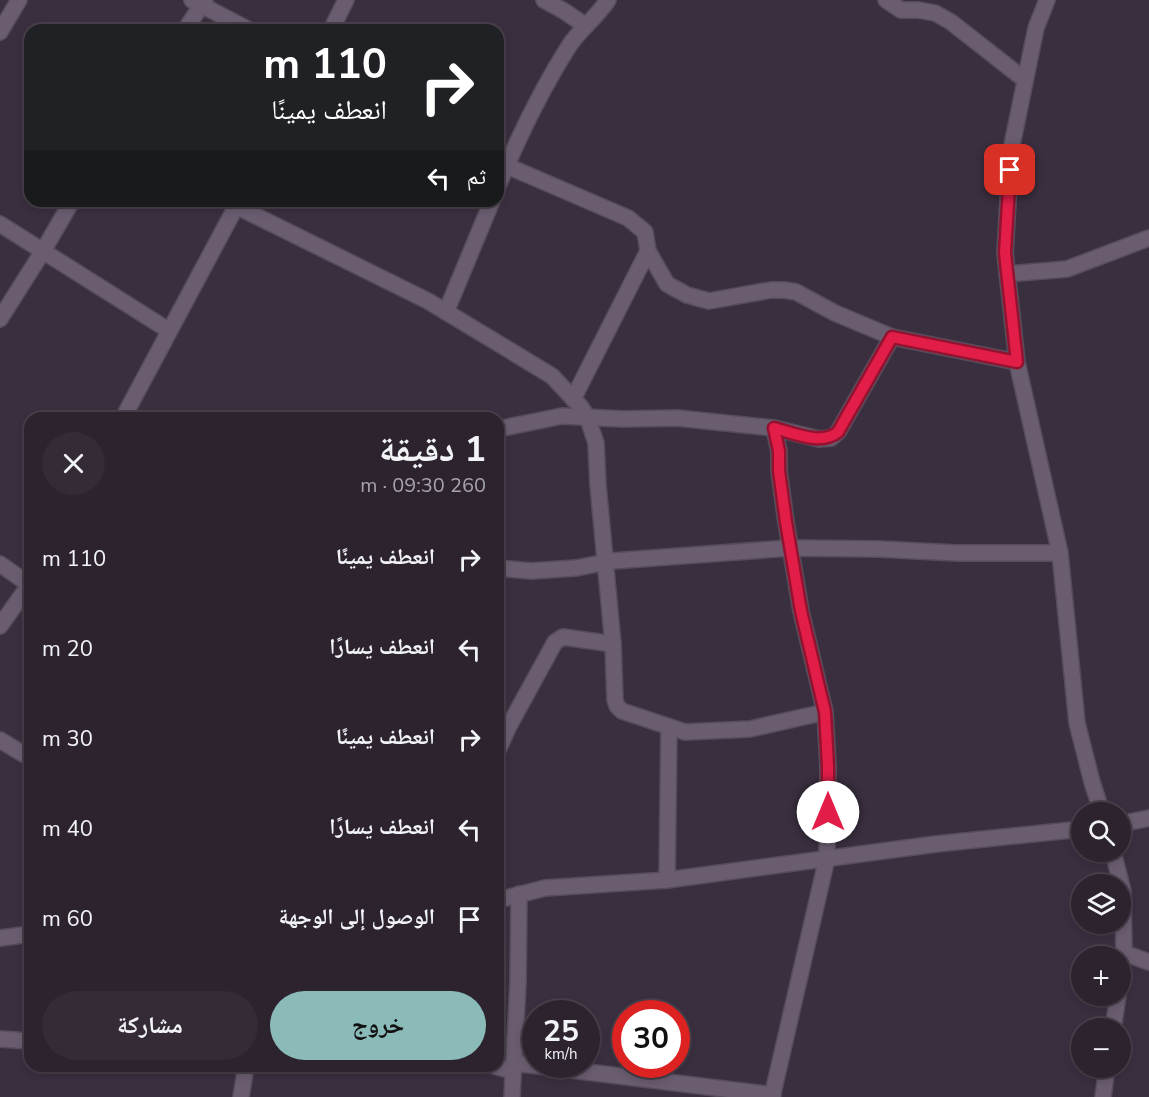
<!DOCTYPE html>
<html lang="ar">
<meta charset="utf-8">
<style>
:root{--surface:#2c232f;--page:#342b37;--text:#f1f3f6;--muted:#a6a4aa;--line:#48404b;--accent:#8bbbb9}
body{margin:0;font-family:"Nunito Sans","Noto Naskh Arabic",sans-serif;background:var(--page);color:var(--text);direction:rtl;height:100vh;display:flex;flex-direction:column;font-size:22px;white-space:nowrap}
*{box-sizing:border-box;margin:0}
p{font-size:20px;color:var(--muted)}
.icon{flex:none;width:33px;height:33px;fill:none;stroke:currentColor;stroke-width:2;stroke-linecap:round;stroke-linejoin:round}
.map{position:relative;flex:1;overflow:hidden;direction:ltr}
.details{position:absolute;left:24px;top:412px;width:480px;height:660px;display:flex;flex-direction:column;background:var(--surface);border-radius:18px;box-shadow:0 3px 9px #0003,0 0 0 2px var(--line);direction:rtl}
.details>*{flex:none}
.top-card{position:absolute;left:24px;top:24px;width:480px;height:183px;border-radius:18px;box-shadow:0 3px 9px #0003,0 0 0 2px var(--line);direction:rtl;background:#202124;color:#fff;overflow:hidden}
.controls{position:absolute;left:1071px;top:802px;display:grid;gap:12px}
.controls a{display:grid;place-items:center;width:60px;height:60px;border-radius:50%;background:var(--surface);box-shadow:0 3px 9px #0003,0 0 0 2px var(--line);font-size:30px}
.speed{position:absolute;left:522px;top:1000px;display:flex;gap:12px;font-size:30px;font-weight:700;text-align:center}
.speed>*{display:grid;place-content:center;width:78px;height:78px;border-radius:50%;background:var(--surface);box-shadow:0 3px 9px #0003,0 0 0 2px var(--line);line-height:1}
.speed small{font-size:15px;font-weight:400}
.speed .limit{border:9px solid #d22;background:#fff;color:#111}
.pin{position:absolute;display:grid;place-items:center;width:51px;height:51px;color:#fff;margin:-26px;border-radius:12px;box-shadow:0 3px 9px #0006}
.me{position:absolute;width:66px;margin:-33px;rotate:0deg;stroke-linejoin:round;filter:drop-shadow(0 0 4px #0008)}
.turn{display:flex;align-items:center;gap:21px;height:126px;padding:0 18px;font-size:27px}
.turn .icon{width:78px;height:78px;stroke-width:2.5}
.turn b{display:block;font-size:42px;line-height:51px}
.then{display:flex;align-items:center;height:57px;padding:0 18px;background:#0003;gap:12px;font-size:22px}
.round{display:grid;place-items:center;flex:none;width:63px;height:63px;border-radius:32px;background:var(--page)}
.headline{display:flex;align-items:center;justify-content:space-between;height:102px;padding:0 18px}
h1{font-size:36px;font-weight:700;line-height:45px}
.action{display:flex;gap:12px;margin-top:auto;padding:12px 18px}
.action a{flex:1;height:69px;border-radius:36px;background:var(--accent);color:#111;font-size:24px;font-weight:700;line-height:69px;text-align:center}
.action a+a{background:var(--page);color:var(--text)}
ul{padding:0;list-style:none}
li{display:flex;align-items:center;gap:18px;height:90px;padding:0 18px}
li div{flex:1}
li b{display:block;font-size:22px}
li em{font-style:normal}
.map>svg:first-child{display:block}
</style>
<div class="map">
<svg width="1149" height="1097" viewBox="0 0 1149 1097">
<rect width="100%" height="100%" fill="#3a2f3f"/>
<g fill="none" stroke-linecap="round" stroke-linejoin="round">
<defs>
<g id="minor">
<path d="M192,0L249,30"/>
<path d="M544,0L564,11L586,26"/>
<path d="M886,0L901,10H918L935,13L951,22L1025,80"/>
<path d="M1047,0L1036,28L1011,150L1005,253L1017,362L1060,553L1077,723L1092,782L1102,813"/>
<path d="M185,30L205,0"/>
<path d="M331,30L346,0"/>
<path d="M0,32L19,0"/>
<path d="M498,162L628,218L645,232L648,251L667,284L687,295L709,301L771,290H784L796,292L835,313L892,337L1017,362"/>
<path d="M498,186C518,138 541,90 569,46C580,29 597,17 608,0"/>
<path d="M236,206L428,301L552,376L580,406L587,416L596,443L598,485L613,644L615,700L617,706L622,711L685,732L750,729L825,712"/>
<path d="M0,224L168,330"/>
<path d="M1007,274L1067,269L1149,238"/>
<path d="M446,312L492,201"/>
<path d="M0,319L43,251L72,201"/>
<path d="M573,399L648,251"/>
<path d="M123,418L239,201"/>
<path d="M498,429L562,416L623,419L677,418L774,428L819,439L831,438L838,432L892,337"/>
<path d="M0,564L30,585"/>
<path d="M498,568L531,571L576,568L612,561L790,548L879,549L957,553H1060"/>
<path d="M0,626L30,584"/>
<path d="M0,740L30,758"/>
<path d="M498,750L509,726L555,642L563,637L613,644"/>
<path d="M1120,824L1149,818"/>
<path d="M1113,852L1123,891L1124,953L1120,979"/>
<path d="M667,880L669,727"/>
<path d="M498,900L545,888L667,880L936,844L1082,829"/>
<path d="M0,938L30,934"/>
<path d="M1124,953L1149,962"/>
<path d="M1113,1029L1118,996"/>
<path d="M0,1039L30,1041"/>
<path d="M514,1063L773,1095"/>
<path d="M494,1066L513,1071"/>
<path d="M241,1097L246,1066"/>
<path d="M512,1097L518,982L519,894"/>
<path d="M772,1097L827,858L828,766L825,712L801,611L786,522L779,471V451L774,428"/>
<path d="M1103,1097L1107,1068"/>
</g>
</defs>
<!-- minor casing -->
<use href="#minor" stroke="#564c5b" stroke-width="18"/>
<!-- minor -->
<use href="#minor" stroke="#6a5d70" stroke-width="15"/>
</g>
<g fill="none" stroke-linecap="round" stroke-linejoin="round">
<defs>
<path id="route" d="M828,812V766L825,712L801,611L786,522L779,471V451L774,428C794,433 821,446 838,432L892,337L1017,362L1005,253L1010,170"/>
</defs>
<!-- route casing -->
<use href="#route" stroke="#92132f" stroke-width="15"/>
<!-- route -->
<use href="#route" stroke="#e11d48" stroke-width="10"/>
</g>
</svg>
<div class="controls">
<a><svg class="icon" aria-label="search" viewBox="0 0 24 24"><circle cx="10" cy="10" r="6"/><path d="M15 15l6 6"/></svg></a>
<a><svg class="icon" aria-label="layers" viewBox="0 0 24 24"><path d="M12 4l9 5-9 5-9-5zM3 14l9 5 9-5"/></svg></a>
<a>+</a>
<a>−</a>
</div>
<div class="speed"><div>25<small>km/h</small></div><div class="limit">30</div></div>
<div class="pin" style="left:1010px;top:170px;background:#d93025"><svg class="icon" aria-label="arrive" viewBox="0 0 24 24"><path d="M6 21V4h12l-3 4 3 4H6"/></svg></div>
<svg class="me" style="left:828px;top:812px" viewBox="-20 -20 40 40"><circle r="19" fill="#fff"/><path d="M0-13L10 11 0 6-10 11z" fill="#e11d48"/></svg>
<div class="top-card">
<div class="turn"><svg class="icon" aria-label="right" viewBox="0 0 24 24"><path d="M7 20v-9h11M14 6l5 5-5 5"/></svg><div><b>110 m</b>انعطف يمينًا</div></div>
<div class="then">ثم<svg class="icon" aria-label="left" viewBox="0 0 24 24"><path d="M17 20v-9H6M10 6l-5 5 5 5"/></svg></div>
</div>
<section class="details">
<div class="headline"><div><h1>1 دقيقة</h1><p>260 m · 09:30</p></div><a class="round"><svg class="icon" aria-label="close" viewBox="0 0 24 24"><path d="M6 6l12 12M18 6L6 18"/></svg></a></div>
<ul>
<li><svg class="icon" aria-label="right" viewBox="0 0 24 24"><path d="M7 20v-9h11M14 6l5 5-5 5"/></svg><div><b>انعطف يمينًا</b></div><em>110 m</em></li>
<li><svg class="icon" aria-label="left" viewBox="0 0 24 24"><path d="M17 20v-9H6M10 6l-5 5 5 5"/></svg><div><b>انعطف يسارًا</b></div><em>20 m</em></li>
<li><svg class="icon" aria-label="right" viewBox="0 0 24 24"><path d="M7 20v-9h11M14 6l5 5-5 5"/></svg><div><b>انعطف يمينًا</b></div><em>30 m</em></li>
<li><svg class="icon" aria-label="left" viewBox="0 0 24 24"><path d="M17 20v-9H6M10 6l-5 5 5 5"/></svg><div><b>انعطف يسارًا</b></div><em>40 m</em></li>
<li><svg class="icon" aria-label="arrive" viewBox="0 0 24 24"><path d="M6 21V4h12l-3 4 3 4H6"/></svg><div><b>الوصول إلى الوجهة</b></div><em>60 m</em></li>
</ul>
<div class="action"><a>خروج</a><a>مشاركة</a></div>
</section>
</div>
